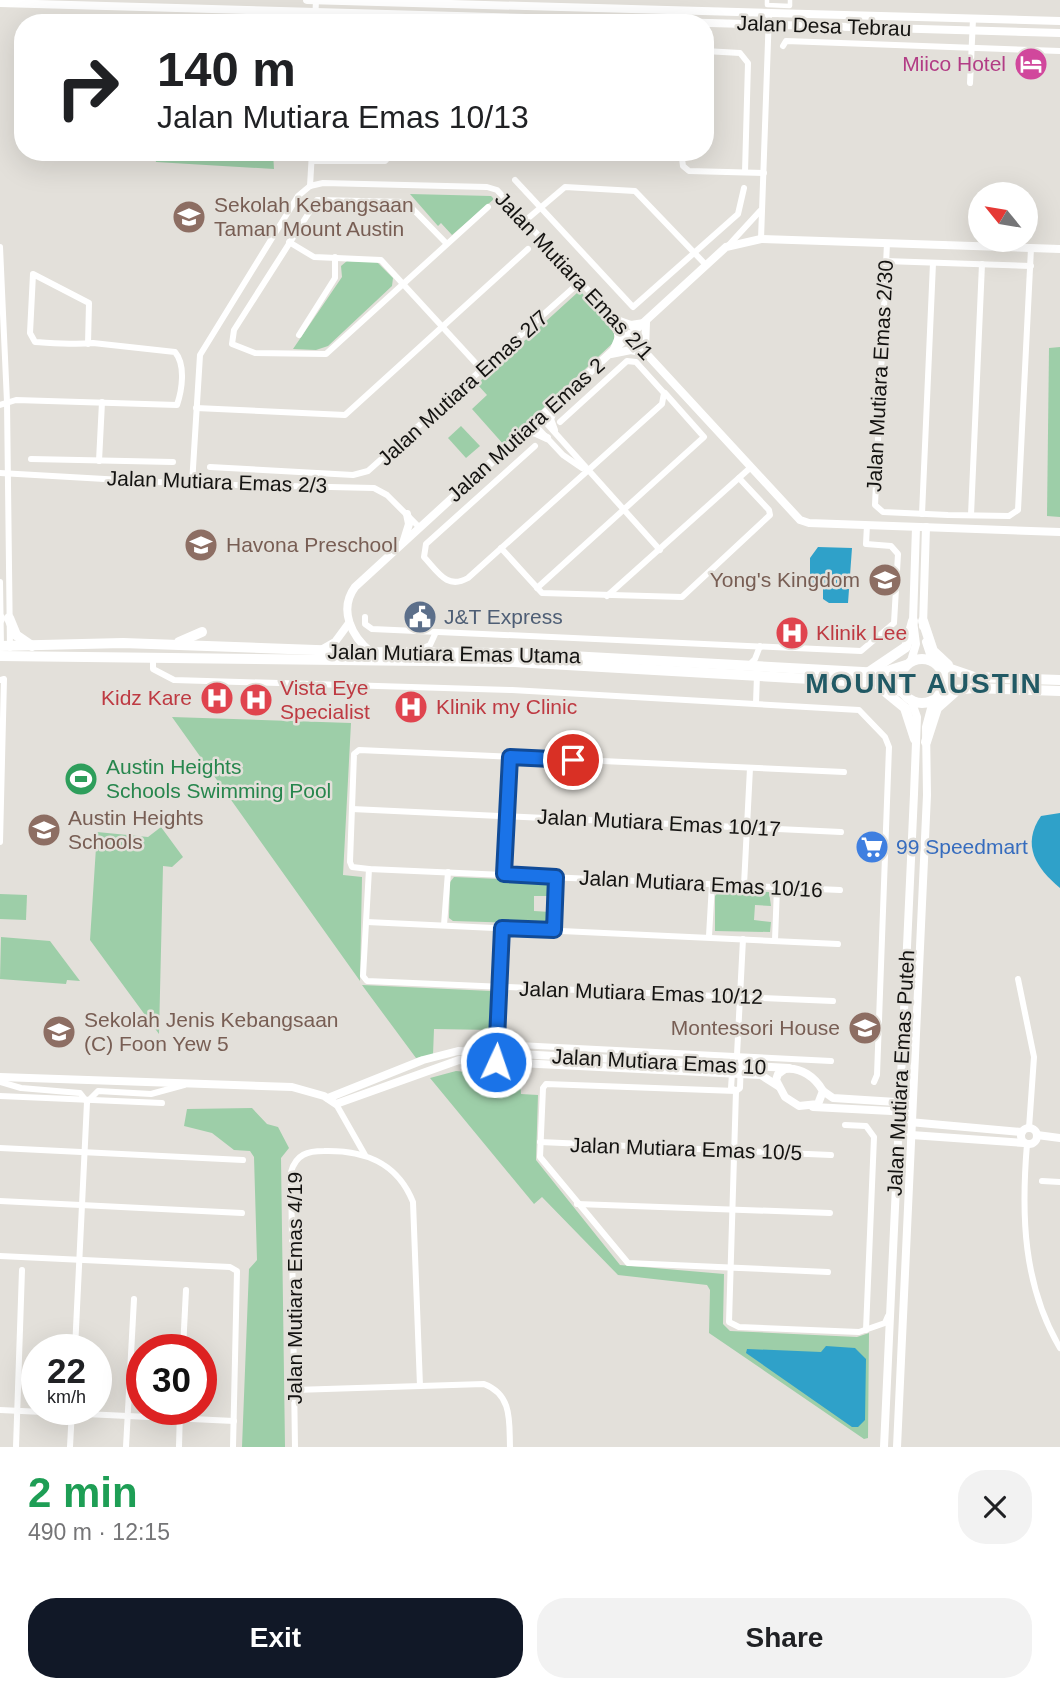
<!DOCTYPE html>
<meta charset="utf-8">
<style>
:root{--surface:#fff;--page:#f2f2f2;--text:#202124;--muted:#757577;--accent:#111827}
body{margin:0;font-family:Helvetica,sans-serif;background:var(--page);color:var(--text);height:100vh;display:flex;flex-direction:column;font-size:26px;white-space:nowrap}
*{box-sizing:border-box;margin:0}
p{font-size:23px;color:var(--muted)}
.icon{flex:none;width:38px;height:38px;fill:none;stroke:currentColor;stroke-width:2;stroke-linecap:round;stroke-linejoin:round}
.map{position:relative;height:1447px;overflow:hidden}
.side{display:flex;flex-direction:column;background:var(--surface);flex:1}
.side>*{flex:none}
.hud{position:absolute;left:14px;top:14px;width:700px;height:147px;border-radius:28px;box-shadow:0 7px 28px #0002;background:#fff;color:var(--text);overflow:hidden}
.needle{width:46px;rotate:300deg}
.tools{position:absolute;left:968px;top:182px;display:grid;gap:14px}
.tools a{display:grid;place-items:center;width:70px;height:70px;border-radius:50%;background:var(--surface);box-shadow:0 7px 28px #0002;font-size:35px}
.speed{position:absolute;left:21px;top:1334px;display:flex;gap:14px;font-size:35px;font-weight:700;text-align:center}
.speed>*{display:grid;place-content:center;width:91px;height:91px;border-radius:50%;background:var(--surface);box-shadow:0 7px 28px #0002;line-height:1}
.speed small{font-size:18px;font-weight:400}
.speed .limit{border:10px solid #d22;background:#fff;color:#111}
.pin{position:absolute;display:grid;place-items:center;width:60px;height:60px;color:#fff;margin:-30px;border:4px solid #fff;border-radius:50%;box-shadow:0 2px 7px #0007}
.me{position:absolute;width:77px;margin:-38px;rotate:3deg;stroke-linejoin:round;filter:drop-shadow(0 0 5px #0008)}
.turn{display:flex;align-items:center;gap:24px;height:147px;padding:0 28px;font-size:32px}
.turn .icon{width:91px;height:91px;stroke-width:2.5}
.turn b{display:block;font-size:49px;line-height:60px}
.round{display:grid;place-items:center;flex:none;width:74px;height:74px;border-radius:28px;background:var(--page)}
.summary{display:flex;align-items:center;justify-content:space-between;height:119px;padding:0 28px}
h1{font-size:42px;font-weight:800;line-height:52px;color:#1e9e55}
.cta{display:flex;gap:14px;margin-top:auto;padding:14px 28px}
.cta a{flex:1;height:80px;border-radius:28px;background:var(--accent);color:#fff;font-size:28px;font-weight:800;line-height:80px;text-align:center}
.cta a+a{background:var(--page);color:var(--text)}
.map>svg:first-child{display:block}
</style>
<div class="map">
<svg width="1060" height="1447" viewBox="0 0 1060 1447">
<rect width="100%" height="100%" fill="#e3e0da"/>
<!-- green -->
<g fill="#9dcea8">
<path d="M154,152H273L274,169L156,162Z"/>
<path d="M410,194L491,196L494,199L452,235L441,223L438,226Z"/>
<path d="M347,261L377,262L393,278L392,286L328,346L316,350L293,349L342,277L341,266Z"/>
<path d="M577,293H582L614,333V342L504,445L472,409L487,395L477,384Z"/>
<path d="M1060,347V517L1047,516L1049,348Z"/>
<path d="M461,426L480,446L466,458L448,438Z"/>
<path d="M172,717L351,723L343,875L362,877L360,981Z"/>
<path d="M161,827L183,857L172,867L163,866L159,1034L90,940L97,832L148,837Z"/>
<path d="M454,877L548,881L552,896H534V911L551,912L550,922L545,924L453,921L449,918L450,882Z"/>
<path d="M720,890L769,892L771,906L755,905L754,920L771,922L770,932L715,931V896Z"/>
<path d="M0,894L27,895L26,920L0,919Z"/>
<path d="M1,937L50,941L80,981L67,980L66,984L0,979Z"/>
<path d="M362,985L491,991L494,995L493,1030L434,1029L433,1055L416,1058Z"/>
<path d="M456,1071L520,1077L521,1094L538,1095L536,1160L620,1265L724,1274L723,1324L730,1331L857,1337L869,1333L868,1438L864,1439L709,1333L710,1290L707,1285L618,1275L542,1197L534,1204L430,1078Z"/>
<path d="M252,1108L267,1124L278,1127L289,1148L281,1158L285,1447H242L249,1269L257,1260L254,1157L250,1151L234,1150L212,1133L184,1126L187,1109Z"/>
</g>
<!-- water -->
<g fill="#2fa1c9">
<path d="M818,547L852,548L848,603H829L823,599V586L810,585V558Z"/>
<path d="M1060,813V888C1036,868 1021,845 1041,816Z"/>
<path d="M826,1346L855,1348L866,1359L865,1420L858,1427H852L746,1353L747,1349L821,1352Z"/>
</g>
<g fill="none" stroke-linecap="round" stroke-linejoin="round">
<!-- pedestrian -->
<path stroke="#fff" stroke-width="4.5" d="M767,0V5L790,6V0"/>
<!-- minor -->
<g stroke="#fff" stroke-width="6">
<path d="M315,23L316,0"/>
<path d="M783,46L786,41L1060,51"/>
<path d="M705,51L740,53L748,63L745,172"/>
<path d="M970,83L973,19"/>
<path d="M681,152L683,166L689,171L764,173"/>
<path d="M312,161H385L393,152"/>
<path d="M515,180L633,307L738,214L744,188"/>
<path d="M310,186L312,152"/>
<path d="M526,220L565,187L635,191L706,265"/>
<path d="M761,239L769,13"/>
<path d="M289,242L314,257L381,260L482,370"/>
<path d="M887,243L875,505L883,512L948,515L1009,516L1018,510L1031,248"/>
<path d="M447,244L406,202L317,200L234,330L232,344L255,353L326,354L488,207"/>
<path d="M0,247L7,402L10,648"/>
<path d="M727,247L760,211"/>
<path d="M885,261L1031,266"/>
<path d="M299,335L335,278V257"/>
<path d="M0,405L16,400L177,405C182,390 186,365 175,352L93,343C74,345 54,343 35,342L30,333L33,274L89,303L88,344"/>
<path d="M196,408L345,415L528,249"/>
<path d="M540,416L660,550"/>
<path d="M533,423L563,455L582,468"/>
<path d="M535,446L426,544L424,557C438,572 447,590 468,578L662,404L664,393L636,362L627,361L560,422"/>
<path d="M31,459L173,462"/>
<path d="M99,461L102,402"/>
<path d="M210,467L353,475L368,471L581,281"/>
<path d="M0,473L192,484L374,488L387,495L419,527"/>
<path d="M192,484L200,355L298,196L310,186L323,183L487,187L497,190L630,336"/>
<path d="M922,514L933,263"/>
<path d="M971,515L982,264"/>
<path d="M501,548L542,593L682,597L770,515L769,510L739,478"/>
<path d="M0,582L1,647"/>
<path d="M537,588L704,437L665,393"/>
<path d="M607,596L750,468"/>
<path d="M365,617V624L372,629L861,651L894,623L898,554L891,546L866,544L867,525"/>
<path d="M419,650L430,645L436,632"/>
<path d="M153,656V669L174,680L512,690L859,710L885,737L889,747L877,1075L874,1082"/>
<path d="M749,665L755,659L760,646"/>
<path d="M0,680L4,679L0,842"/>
<path d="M756,703L757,675"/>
<path d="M352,809L841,832"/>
<path d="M369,869L363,976L367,981L833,1001"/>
<path d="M504,874L510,757"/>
<path d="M744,885L750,768"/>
<path d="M840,890L369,869L352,867L350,862L354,754L359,750L844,772"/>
<path d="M367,922L838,944"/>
<path d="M444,925L448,872"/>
<path d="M554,930L556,877"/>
<path d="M709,936L712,884"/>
<path d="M775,940L777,887"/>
<path d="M1018,979L1034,1057L1029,1128"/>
<path d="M497,1044L831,1061"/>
<path d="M497,1046L502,928"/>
<path d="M737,1055L741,1059L740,1088L736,1091L729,1322L739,1327L859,1332L885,1323L888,1316"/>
<path d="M0,1082L21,1088L80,1093L87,1102"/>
<path d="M735,1090L731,1088L733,1059L737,1055L743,939"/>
<path d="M736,1091L546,1084L543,1088L540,1157L628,1263L828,1272"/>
<path d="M0,1096L162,1103"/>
<path d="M87,1102L98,1091L151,1094L184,1085"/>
<path d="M336,1104L365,1155"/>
<path d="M845,1125L866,1126L874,1137L866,1330"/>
<path d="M540,1142L831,1155"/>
<path d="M1027,1144C1021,1215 1023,1285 1060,1348"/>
<path d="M0,1148L243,1160"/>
<path d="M1042,1181L1060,1182"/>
<path d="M0,1201L242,1213"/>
<path d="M577,1204L830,1213"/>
<path d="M0,1256L230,1267L237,1271L233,1447"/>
<path d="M75,1349L87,1102"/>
<path d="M183,1349L186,1290"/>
<path d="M294,1390L484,1384C513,1395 509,1422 510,1447"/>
<path d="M0,1410L234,1421"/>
<path d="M16,1447L22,1270"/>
<path d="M70,1447L72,1409"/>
<path d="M126,1447L134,1299"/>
<path d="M179,1447L180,1409"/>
<path d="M295,1447L291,1172C296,1154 308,1151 324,1151C364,1150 397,1162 413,1202L420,1386"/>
</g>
<!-- tertiary -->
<g stroke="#fff" stroke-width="8">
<path d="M307,0L1060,21"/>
<path d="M0,3L1060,33"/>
<path d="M614,319L631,325L644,323"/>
<path d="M630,336L800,520L809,523L1060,532"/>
<path d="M614,349L619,337L614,319"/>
<path d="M645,350L646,322"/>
<path d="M611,354L631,350L645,353"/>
<path d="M554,430L550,419L556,404"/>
<path d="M524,434L534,432L547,438"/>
<path d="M404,540L409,524L407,514"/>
<path d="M923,626L926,527"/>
<path d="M926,642L932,660"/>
<path d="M321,650L335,642L349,623"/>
<path d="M371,652C352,637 338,610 355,587L726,247L761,239L1060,249"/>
<path d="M911,661L916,644L913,621L916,527"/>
<path d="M785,1069C801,1067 815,1077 823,1091L818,1104L799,1106L785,1097L776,1080L778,1074Z"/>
<path d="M0,1077L292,1087L324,1096L336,1104L459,1060L761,1075L778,1086"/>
<path d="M823,1091L833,1098L912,1103"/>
<path d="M328,1098L423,1060L458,1051L789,1068"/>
<path d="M813,1107L911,1112"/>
<path d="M898,1121L1022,1132"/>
<circle cx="1029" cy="1136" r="8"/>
<path d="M897,1134L1024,1143"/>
<path d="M1037,1135L1060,1138"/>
<path d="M884,1447L914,794L917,717L911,700"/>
<path d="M897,1447L927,795L926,727L933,701"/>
</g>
<!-- primary -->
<g stroke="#fff" stroke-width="10">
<path d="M9,618L16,635L32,646"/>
<path d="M0,619V618"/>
<path d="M923,621L933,651L948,665"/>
<path d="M179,642L202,632"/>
<path d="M0,646L123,643L371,652L515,653L881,673L906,665"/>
<path d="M0,656L514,662L863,682L885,685L902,692"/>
<circle cx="922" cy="681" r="22"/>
<path d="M939,665L974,677L1060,680"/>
<path d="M869,672L906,647L913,621"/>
<path d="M883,690L905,708L915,739"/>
<path d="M941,692L973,688L1060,691"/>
<path d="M926,742L937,708L955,692"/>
</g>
</g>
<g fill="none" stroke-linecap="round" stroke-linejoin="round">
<defs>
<path id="route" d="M496,1062L502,928L554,930L556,877L504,874L510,757L573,760"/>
</defs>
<!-- route casing -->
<use href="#route" stroke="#114b97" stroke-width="18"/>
<!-- route -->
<use href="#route" stroke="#1a73e8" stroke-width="12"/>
</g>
<!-- icons -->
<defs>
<symbol id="hotel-disc" viewBox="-11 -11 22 22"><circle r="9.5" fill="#d1479c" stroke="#e3e0da"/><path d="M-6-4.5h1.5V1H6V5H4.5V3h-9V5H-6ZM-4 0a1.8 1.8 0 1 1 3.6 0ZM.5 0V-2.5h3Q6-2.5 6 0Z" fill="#fff"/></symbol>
<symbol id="school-disc" viewBox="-11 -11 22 22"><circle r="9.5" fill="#8d6e63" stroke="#e3e0da"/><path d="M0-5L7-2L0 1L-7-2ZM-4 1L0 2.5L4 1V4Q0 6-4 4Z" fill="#fff"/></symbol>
<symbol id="civic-disc" viewBox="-11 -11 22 22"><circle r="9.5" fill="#5c6f8a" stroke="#e3e0da"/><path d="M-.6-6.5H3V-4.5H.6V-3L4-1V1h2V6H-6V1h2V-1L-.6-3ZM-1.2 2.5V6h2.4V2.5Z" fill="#fff"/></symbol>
<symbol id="hospital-disc" viewBox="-11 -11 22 22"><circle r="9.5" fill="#e0444e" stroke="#e3e0da"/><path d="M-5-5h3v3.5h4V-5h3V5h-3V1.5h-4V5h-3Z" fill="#fff"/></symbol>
<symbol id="stadium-disc" viewBox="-11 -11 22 22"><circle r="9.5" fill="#2e9e5b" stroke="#e3e0da"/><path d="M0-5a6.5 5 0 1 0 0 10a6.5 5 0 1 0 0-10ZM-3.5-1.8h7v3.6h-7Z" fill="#fff"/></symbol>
<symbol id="supermarket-disc" viewBox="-11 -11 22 22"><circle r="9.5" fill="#3f7fe0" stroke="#e3e0da"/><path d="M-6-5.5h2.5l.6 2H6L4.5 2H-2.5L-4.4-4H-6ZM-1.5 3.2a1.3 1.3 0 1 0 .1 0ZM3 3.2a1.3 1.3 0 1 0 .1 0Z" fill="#fff"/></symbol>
</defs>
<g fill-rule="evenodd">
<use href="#hotel-disc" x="1012" y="45" width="38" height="38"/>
<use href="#school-disc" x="170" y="198" width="38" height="38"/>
<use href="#school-disc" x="182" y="526" width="38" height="38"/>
<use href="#school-disc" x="866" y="561" width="38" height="38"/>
<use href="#civic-disc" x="401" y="598" width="38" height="38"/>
<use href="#hospital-disc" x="773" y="614" width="38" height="38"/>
<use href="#hospital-disc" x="198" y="679" width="38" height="38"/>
<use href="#hospital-disc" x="237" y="681" width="38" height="38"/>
<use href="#hospital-disc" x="392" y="688" width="38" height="38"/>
<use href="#stadium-disc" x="62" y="760" width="38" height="38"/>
<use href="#school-disc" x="25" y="811" width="38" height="38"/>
<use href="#supermarket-disc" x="853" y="828" width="38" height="38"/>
<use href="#school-disc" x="846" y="1009" width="38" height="38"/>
<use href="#school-disc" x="40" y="1013" width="38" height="38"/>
</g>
<g text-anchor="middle" stroke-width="5" stroke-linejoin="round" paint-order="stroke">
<!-- street labels -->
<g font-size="21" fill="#141311" stroke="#e3e0da">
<text transform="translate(824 26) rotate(2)" y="7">Jalan Desa Tebrau</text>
<text transform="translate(574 276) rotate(47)" y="7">Jalan Mutiara Emas 2/1</text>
<text transform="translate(880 376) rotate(-87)" y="7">Jalan Mutiara Emas 2/30</text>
<text transform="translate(463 388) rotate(-42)" y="7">Jalan Mutiara Emas 2/7</text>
<text transform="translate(526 430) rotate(-42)" y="7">Jalan Mutiara Emas 2</text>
<text transform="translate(217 482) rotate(2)" y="7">Jalan Mutiara Emas 2/3</text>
<text transform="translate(454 654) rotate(1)" y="7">Jalan Mutiara Emas Utama</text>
<text transform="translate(659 823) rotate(3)" y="7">Jalan Mutiara Emas 10/17</text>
<text transform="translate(701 884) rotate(3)" y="7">Jalan Mutiara Emas 10/16</text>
<text transform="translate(641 993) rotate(2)" y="7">Jalan Mutiara Emas 10/12</text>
<text transform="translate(659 1062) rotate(3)" y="7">Jalan Mutiara Emas 10</text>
<text transform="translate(901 1073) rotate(-87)" y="7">Jalan Mutiara Emas Puteh</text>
<text transform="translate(686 1149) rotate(2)" y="7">Jalan Mutiara Emas 10/5</text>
<text transform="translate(295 1288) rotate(-90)" y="7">Jalan Mutiara Emas 4/19</text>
</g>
<!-- hotel labels -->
<g font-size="21" fill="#b23c85" stroke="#e3e0da" text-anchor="end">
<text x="1006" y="71">Miico Hotel</text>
</g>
<!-- education labels -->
<g font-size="21" fill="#785e54" stroke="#e3e0da" text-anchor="start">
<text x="214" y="212">Sekolah Kebangsaan<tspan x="214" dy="24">Taman Mount Austin</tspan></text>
<text x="226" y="552">Havona Preschool</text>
<text x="860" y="587" text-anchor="end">Yong's Kingdom</text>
<text x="68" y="825">Austin Heights<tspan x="68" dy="24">Schools</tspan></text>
<text x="84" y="1027">Sekolah Jenis Kebangsaan<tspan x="84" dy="24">(C) Foon Yew 5</tspan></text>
<text x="840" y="1035" text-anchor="end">Montessori House</text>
</g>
<!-- service labels -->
<g font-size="21" fill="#4e5e75" stroke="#e3e0da" text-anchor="start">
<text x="444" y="624">J&amp;T Express</text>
</g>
<!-- health labels -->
<g font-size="21" fill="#be3a42" stroke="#e3e0da" text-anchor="start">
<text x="816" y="640">Klinik Lee</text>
<text x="280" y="695">Vista Eye<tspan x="280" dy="24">Specialist</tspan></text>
<text x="192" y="705" text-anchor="end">Kidz Kare</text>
<text x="436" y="714">Klinik my Clinic</text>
</g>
<!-- leisure labels -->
<g font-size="21" fill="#27864d" stroke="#e3e0da" text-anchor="start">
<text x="106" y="774">Austin Heights<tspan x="106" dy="24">Schools Swimming Pool</tspan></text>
</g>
<!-- shop labels -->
<g font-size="21" fill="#366cbe" stroke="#e3e0da" text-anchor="start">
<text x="896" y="854">99 Speedmart</text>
</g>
<!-- district labels -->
<g font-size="28" font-weight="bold" letter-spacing="2" fill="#215964" stroke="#e3e0da">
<text x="924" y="693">MOUNT AUSTIN</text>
</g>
</g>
</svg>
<div class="tools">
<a><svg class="needle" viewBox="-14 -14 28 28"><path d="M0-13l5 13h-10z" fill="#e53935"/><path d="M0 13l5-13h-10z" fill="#757577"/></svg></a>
</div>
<div class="speed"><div>22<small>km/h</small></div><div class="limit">30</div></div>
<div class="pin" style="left:573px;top:760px;background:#d93025"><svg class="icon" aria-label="arrive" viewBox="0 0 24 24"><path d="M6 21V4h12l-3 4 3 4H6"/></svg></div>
<svg class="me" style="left:496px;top:1062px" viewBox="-20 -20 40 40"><circle r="17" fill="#1a73e8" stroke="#fff" stroke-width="3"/><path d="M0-11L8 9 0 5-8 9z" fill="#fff"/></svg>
<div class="hud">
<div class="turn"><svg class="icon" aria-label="right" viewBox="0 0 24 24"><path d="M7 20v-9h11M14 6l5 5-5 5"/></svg><div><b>140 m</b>Jalan Mutiara Emas 10/13</div></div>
</div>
</div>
<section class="side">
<div class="summary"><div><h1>2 min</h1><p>490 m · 12:15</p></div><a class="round"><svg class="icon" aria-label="close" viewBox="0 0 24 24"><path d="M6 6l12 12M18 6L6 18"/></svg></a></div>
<div class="cta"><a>Exit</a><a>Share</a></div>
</section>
